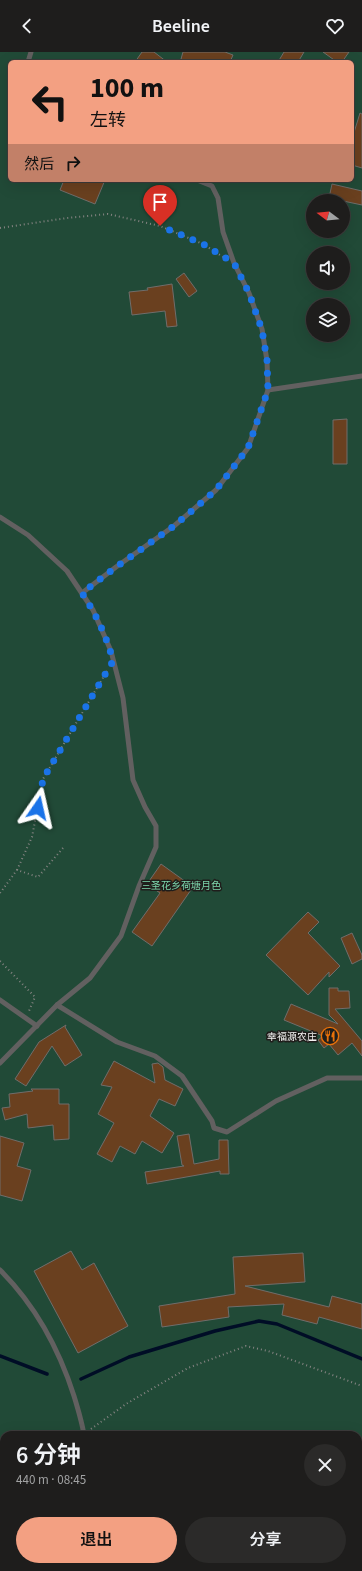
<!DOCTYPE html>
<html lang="zh">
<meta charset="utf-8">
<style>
:root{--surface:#1e1d1c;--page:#2b2a29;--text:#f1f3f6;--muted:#a1a2a3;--line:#3c3b3b;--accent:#f3a082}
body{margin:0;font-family:"Source Sans 3","Noto Sans SC",sans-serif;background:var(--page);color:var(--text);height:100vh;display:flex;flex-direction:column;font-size:15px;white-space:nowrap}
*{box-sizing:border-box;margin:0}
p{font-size:13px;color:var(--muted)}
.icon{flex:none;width:22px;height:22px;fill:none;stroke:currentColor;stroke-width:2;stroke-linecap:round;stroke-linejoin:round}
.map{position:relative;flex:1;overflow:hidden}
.drawer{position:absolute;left:0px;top:1379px;width:362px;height:140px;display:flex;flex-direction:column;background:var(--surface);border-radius:12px 12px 0 0;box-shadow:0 4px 16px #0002,0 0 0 1px var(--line)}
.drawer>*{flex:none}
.guide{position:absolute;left:8px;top:8px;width:346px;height:122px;border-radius:6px;box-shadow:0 4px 16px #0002,0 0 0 1px var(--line);background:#f3a082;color:#111;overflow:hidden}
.needle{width:26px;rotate:286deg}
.controls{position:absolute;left:306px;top:142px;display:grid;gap:8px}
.controls a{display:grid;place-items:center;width:44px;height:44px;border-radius:50%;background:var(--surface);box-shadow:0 4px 16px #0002,0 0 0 1px var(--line);font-size:20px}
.pin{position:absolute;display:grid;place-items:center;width:34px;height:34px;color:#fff;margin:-41px -17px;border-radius:50% 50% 50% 0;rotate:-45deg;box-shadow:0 0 4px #0007}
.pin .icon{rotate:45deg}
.me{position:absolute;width:44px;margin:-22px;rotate:11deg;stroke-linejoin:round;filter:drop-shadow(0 0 3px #0008)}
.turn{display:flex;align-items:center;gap:14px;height:84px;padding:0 16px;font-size:18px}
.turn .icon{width:52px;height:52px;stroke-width:2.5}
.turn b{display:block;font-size:28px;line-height:34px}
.then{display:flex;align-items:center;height:38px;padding:0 16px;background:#0003;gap:8px;font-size:15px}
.round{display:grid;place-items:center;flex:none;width:42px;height:42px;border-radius:21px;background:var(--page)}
.overview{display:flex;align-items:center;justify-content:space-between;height:68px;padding:0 16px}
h1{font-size:24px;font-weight:600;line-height:30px}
.action{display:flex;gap:8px;margin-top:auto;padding:8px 16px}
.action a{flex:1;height:46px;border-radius:24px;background:var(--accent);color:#111;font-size:16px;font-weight:600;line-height:46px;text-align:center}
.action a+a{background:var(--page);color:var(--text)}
header{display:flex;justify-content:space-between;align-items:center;height:52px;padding:0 16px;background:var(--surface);font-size:18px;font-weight:600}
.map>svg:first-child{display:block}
</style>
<header><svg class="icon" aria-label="back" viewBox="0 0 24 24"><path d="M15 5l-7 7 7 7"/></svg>Beeline<svg class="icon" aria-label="heart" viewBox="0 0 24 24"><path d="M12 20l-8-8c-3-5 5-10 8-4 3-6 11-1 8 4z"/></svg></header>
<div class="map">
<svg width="362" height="1519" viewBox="0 0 362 1519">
<rect width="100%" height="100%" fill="#282725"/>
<!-- green -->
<path fill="#214a37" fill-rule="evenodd" d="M0,0H362V1519H0ZM10,10H352V128H10ZM313,149H343V179H313ZM313,201H343V231H313ZM313,253H343V283H313ZM4,1383H358V1515H4Z"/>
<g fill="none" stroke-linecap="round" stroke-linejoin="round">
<!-- stream -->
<g stroke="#000d26" stroke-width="3.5">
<path d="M0,1304L47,1322"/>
<path d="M81,1327L129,1305L215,1279L259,1269L277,1272L362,1307"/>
</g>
</g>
<!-- building -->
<g fill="#6a401f" stroke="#706d6b">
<path d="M142,0H154L167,10H135Z"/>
<path d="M183,0H225L233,3L230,10H189L181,7Z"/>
<path d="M284,0H304L298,10H278Z"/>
<path d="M323,0H349L342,10H337Z"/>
<path d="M360,61L362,62V116L352,113V87Z"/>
<path d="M64,128H105L95,152L60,138Z"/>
<path d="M332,132L362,139V153L329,146Z"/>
<path d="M184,221L197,239L189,245L176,227Z"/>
<path d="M172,232L177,274L167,275L165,259L132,263L129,240L148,238L147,236Z"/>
<path d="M347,367V412H333V368Z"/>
<path d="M161,812L193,835L152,894L132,880L160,841L147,832Z"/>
<path d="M308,860L319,870L308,881L340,914L329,925V920L308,943L266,903Z"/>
<path d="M352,881L362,903V907L352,912L341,886Z"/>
<path d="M329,936H338V939H349L350,956L335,957L362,989V1004L352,991L338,1003L329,992L324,996L318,988L323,984L284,968L291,952L338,972L329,963Z"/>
<path d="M66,973L65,975L82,1003L65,1014L52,994L26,1034L15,1027L39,990Z"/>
<path d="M114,1009L155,1031L152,1012L158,1011L163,1015L165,1028L183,1037L175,1054L159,1047L150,1064L174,1081L162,1101L142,1089L135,1102L120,1094L112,1110L97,1102L114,1071L98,1062L112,1035L101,1033Z"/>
<path d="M31,1037H59V1052H69V1087L54,1088L53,1073L28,1076L27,1062L5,1068L2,1056L10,1055L9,1042L33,1039Z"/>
<path d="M189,1082L194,1112L219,1107V1088H228L229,1122H220V1119L147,1132L145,1120L184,1114L182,1113L177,1084Z"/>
<path d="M0,1084L24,1091L17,1114L31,1118L22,1149L0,1143Z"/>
<path d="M71,1199L82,1218L94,1211L128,1274L78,1301L34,1219Z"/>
<path d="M303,1201L305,1230L245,1234L329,1255L332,1244L362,1252V1277L319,1265L317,1272L282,1263L284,1252L228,1255L229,1265L162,1275L159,1254L235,1242L233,1205Z"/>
</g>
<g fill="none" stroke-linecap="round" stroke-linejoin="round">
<!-- path -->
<g stroke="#858482" stroke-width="2" stroke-dasharray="1 3" stroke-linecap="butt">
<path d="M0,176L67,166L108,162L160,174L203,192L223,205"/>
<path d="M17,818L32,785L43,727L107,619"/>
<path d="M0,841L17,818L38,825L63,796"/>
<path d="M0,909L35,945L29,959"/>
<path d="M91,1377L126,1352L188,1316L246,1294L268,1299L362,1334"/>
</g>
<!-- lane -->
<g stroke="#626060" stroke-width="5">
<path d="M28,10L31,0"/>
<path d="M268,338L362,324"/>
<path d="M0,465L28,483L67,519L93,558L111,599L123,646L133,728L145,755L156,774V795L139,834L121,884L90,926L57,953L0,1011"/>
<path d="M82,541L116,515L174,474L216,438L248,396L268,338L267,309L262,277L249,241L234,211L223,180L218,146L212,134L197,128"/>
<path d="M0,948L37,974"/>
<path d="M57,953L117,990L155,1004L182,1024L212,1069L214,1076L227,1080L276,1049L327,1026H362"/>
<path d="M0,1218C35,1253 59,1297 74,1344C78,1357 82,1370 84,1383"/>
<path d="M28,1519L37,1515"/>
</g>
</g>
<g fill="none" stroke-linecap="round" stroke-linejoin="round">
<!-- route -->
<path stroke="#1a73e8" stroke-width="7" stroke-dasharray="0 12.6" d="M38,756L43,727L113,609C107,585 96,562 82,541L116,515L174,474L216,438L248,396L268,338L267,308L262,278L249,241L234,211L203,192L160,174"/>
</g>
<!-- icons -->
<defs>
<symbol id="restaurant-ring" viewBox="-11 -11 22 22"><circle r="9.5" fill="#1f1d1b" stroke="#e8710a" stroke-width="1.5"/><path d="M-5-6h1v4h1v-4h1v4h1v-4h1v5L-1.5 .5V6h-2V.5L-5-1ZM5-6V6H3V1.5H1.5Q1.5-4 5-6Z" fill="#e8710a"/></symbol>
</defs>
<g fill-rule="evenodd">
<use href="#restaurant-ring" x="320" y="974" width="20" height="20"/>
</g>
<g text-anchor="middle" stroke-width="3" stroke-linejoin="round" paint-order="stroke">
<!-- park labels -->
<g font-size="10" fill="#7dd6ac" stroke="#1f1d1b">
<text x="181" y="837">三圣花乡荷塘月色</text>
</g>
<!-- poi labels -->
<g font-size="10" fill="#f3f2f1" stroke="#1f1d1b" text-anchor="end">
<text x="317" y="988">幸福源农庄</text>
</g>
</g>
</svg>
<div class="controls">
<a><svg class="needle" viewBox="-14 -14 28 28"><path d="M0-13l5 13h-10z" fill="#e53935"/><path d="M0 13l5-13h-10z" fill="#a1a2a3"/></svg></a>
<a><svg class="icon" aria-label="sound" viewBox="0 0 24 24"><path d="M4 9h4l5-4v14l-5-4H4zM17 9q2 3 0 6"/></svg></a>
<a><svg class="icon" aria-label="layers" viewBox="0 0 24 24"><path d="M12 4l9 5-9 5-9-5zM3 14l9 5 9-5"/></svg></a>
</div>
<div class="pin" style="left:160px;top:174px;background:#d93025"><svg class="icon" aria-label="arrive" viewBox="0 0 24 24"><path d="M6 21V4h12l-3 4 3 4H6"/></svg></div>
<svg class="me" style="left:38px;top:756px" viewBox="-20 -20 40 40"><path d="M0-17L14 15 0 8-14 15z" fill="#1a73e8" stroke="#fff" stroke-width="4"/></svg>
<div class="guide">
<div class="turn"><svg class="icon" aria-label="left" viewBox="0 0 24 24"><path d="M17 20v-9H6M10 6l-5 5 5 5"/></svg><div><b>100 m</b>左转</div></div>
<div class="then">然后<svg class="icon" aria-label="right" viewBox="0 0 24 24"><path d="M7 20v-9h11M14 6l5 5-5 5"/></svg></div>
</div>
<section class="drawer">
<div class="overview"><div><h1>6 分钟</h1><p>440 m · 08:45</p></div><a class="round"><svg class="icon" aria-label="close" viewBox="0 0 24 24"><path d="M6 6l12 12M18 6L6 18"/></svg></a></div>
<div class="action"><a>退出</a><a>分享</a></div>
</section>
</div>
